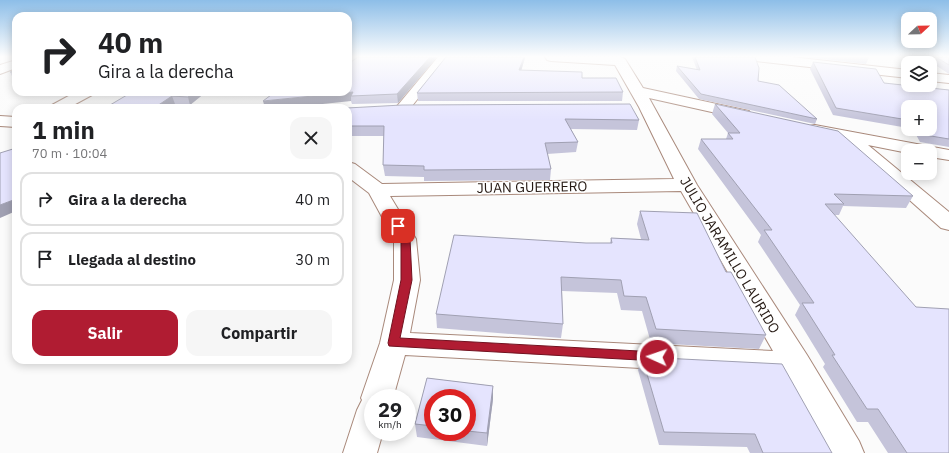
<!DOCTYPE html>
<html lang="es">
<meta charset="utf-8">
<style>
:root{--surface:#fff;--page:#f6f6f6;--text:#202124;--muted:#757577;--line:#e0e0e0;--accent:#b01c32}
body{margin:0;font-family:"IBM Plex Sans",sans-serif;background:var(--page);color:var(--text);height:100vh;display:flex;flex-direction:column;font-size:15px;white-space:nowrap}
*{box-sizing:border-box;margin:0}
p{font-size:13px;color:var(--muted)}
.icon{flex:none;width:22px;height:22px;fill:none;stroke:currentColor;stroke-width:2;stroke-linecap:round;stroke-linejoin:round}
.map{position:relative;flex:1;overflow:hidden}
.sheet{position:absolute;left:12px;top:104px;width:340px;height:260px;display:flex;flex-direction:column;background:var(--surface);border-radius:12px;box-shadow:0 2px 10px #0003}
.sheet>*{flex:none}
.banner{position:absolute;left:12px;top:12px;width:340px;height:84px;border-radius:12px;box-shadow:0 2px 10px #0003;background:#fff;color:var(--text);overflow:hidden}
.needle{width:26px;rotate:68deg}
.controls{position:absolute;left:901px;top:12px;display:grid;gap:8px}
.controls a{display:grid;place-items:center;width:36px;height:36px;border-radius:8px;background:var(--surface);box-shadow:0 2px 10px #0003;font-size:20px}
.speed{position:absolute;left:364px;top:389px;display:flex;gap:8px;font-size:20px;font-weight:700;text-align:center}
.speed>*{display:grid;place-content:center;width:52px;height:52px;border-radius:50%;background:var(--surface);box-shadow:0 2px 10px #0003;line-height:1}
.speed small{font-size:10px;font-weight:400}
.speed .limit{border:6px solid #d22;background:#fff;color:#111}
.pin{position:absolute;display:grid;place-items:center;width:34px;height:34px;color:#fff;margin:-17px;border-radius:8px;box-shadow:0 2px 6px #0006}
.me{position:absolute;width:44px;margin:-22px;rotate:273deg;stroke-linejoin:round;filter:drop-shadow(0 0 3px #0008)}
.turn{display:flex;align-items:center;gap:14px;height:84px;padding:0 20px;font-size:18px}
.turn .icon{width:52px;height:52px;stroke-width:2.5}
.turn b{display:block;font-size:28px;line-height:34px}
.round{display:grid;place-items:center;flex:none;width:42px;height:42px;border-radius:12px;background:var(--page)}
.headline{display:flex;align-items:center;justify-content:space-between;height:68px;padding:0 20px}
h1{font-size:24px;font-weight:700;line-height:30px}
.primary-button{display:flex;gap:8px;margin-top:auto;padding:8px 20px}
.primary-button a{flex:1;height:46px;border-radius:12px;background:var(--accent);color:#fff;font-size:16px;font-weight:700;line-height:46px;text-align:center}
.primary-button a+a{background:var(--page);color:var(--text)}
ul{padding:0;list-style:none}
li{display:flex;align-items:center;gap:12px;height:54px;margin:0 8px 6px;padding:0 12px;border:2px solid var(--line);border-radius:12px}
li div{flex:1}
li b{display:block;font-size:15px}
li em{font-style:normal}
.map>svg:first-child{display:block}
</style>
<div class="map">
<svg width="949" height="453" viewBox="0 0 949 453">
<rect width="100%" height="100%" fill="#fbfbfb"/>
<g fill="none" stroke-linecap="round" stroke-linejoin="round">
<defs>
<g id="street">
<path d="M438,57H451L408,111L403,113L398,111L395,108L398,105Z"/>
<path d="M545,57H621L625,59L643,88L749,111L751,114L749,117L743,119L649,98L697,185L807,355L859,441L864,453H828L787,376L405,355L393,398H373V432H383L377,453H343L357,410L362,400L361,398L380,343L394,280V239L369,193L348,177V162L355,164L382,184L674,179L639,107L615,65L551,61L547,60ZM681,191L773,351L410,333L420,280L416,239L390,196Z"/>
<path d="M750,57H791L908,70V78L756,61L752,60Z"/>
<path d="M16,60V68L0,74V65Z"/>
<path d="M930,73L949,75V83L930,81Z"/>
<path d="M76,92H94L92,95L68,108H49L52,105Z"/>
<path d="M0,116L16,117V127L0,126Z"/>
<path d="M815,125L949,150V160L930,157V151H908V153L868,145L949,212V230L941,228L842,140L809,134L807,130L809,126Z"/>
</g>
</defs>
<!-- street casing -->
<use href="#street" stroke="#a9897b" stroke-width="2"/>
<!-- street -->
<use href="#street" fill="#fff" fill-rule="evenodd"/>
</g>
<!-- wall -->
<g fill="#c5c4da" fill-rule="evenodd">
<path d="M358,57H437L398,103L352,104L351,101L272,94L206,92L190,105L175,104L132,92H348Z"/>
<path d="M446,57H525L521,70L582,78L623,92L622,101H418L417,93Z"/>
<path d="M692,57H755L758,81L817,119L815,124L699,99L676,71L677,66L697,70Z"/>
<path d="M805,57H869L866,64Z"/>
<path d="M923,57H949V74Z"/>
<path d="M813,62L884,83L949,90V147L920,142L913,129H930L908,107V128L833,115L810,69Z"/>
<path d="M16,70V80H14L10,72Z"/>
<path d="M715,104L913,196L906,208L843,206L839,215H834L949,453H888L868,422H857L823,367L825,364L795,315L800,305L758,242L761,235L698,149L701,139H726L728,133L712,114Z"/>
<path d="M347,108L639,120L637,130L571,129L578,142L576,152L547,154L551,169L550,180L424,181V177L385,176L383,165L384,136H348V108Z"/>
<path d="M640,211L726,272L766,335L759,349L651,343L642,311L621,310L617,293L562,291L563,324L561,338L437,328L436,314L586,243H610L611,238L641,239L637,224Z"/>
<path d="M642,357L832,453H750L747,447L659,445L638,370Z"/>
<path d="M427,378L493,386V399L487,446L417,437L415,424ZM433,398H467V432H433Z"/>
</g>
<!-- shaded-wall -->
<g fill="#a0a0b2">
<path d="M430,57H437L398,103L397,94Z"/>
<path d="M524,57H525V58L519,78V70Z"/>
<path d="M194,92H206L190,105L188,97Z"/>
<path d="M353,92L351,96V101L285,108H265L263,101Z"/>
<path d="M172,96L175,104L169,108H154Z"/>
<path d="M16,199V211L0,218V205Z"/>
<path d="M493,386V399L487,446V433Z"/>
</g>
<!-- building -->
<g fill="#e5e4fe" stroke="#a0a0b2">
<path d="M358,57H430L397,94L351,96L353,92L263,101L275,92H348V64Z"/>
<path d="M446,57H524L519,70L582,72V78H616L623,92L417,93Z"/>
<path d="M695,57H755L759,68L758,81L779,85L817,119L701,94L677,66L700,70Z"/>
<path d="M936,57H949V65Z"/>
<path d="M813,62L876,69L884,83L949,90V139L925,135L921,129H930V107H908V120L836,108Z"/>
<path d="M16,70V73L10,72Z"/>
<path d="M132,92H194L188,97L172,96L154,108H105Z"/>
<path d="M630,104L639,120L565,119L578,142L545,143L551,169L424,170V166L383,165L384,126H348V108H344L345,106L347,108L402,105Z"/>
<path d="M715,104L838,131L913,196L834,194L844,204H825L916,307L949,309V453H907L878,409H867L832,355H835L802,303H814L764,230H772L701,139H733L728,133H740Z"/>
<path d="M16,148V199L0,205V153Z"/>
<path d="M640,211L697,213L726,272H731L766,335L656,329L646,297L624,296L621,280L561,277L563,324L436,314L454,235L586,243H612L611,238L649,240Z"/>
<path d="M642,357L782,364L832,453H763L755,434L664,432Z"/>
<path d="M427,378L493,386L487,433L467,431V398H433V426L415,424Z"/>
</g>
<!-- sky -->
<linearGradient id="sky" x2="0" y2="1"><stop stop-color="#8dbee8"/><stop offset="0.47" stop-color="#fdfdfd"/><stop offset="1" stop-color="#fdfdfd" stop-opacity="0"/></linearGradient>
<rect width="949" height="120" fill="url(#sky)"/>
<!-- route -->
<path fill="#b01c32" stroke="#721220" d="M398,224L402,225L410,239L412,280L400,338L657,352L661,353L663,357L661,360L657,361L389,346L388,343L401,280V239L394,226Z"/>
<g text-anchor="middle" stroke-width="3" stroke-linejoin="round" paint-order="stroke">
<!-- street labels -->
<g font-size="14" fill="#251913" stroke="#fff">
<text transform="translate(532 187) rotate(-1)" y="5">JUAN GUERRERO</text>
<text transform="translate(730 255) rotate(59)" y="5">JULIO JARAMILLO LAURIDO</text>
</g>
</g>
</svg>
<div class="controls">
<a><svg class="needle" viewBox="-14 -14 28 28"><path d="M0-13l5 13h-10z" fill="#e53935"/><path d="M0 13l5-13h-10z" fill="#757577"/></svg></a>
<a><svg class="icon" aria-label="layers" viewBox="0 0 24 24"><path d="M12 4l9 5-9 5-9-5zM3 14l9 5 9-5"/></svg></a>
<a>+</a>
<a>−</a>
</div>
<div class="speed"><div>29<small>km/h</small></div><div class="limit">30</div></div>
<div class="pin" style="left:398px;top:226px;background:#d93025"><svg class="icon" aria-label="arrive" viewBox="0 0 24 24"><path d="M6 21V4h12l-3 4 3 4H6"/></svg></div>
<svg class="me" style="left:657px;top:357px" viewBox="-20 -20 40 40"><circle r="17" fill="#b01c32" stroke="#fff" stroke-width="3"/><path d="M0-11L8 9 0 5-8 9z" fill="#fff"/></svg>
<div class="banner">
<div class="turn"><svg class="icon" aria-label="right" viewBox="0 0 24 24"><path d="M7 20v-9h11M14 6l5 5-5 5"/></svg><div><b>40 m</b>Gira a la derecha</div></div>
</div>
<section class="sheet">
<div class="headline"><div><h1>1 min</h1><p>70 m · 10:04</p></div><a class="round"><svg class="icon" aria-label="close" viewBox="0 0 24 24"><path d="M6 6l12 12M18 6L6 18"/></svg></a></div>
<ul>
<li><svg class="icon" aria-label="right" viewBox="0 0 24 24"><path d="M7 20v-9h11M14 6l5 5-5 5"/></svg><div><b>Gira a la derecha</b></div><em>40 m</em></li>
<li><svg class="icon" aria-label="arrive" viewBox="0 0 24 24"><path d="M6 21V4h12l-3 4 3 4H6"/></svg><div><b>Llegada al destino</b></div><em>30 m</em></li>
</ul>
<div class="primary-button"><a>Salir</a><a>Compartir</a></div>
</section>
</div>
